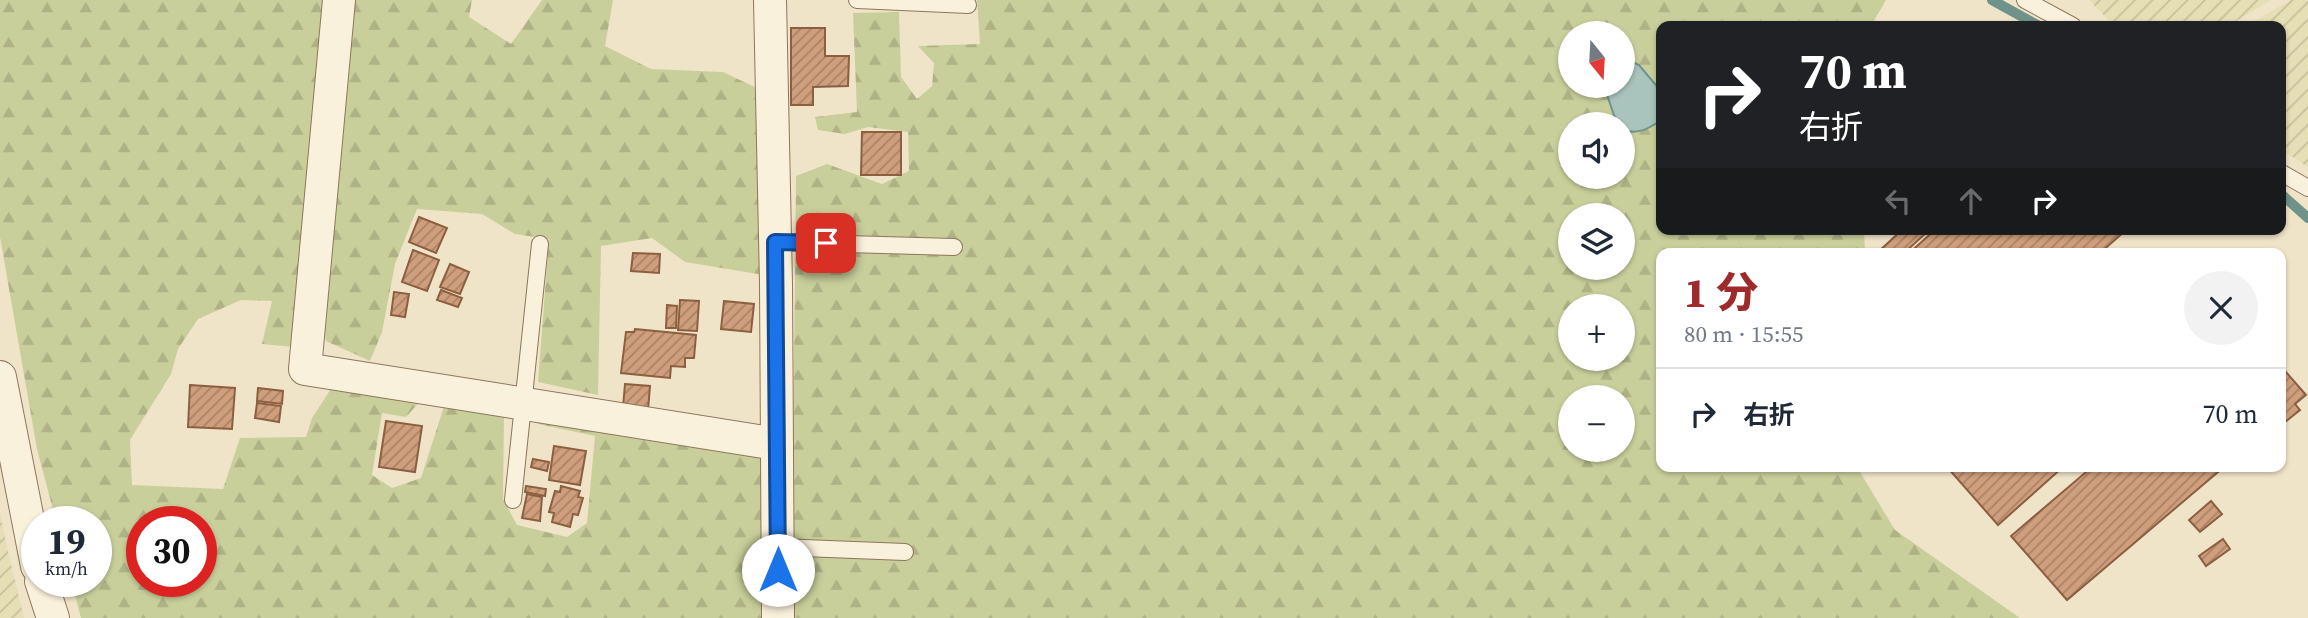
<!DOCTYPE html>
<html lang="ja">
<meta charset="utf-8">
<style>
:root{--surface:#fff;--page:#f2f2f3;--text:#1f2937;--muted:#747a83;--line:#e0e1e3;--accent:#9e2a2b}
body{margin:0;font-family:"Source Serif 4","Noto Sans JP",serif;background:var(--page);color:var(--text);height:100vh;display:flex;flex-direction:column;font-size:26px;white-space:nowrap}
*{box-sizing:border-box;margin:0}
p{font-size:23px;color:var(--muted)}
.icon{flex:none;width:38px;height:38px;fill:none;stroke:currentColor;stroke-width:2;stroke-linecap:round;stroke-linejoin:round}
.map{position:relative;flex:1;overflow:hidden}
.panel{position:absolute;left:1656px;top:248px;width:630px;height:224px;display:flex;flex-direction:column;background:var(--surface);border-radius:14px;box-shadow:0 2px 5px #0004}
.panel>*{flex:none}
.top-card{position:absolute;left:1656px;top:21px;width:630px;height:214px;border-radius:14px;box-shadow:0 2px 5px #0004;background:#202124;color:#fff;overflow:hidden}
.needle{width:46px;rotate:162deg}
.fabs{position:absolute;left:1558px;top:21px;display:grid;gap:14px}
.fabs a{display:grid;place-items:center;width:77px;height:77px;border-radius:50%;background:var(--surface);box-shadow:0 2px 5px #0004;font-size:35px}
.speed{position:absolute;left:21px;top:506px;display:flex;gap:14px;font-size:35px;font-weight:700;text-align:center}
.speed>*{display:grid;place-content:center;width:91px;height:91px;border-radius:50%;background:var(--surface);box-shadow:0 2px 5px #0004;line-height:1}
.speed small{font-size:18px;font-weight:400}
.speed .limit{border:10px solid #d22;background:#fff;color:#111}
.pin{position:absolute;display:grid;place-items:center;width:60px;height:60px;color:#fff;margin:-30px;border-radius:14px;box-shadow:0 4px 10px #0006}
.me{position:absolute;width:77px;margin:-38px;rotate:0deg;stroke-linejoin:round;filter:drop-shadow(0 0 5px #0008)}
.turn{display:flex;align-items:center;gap:24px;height:147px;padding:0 28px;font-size:32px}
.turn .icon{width:91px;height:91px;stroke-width:2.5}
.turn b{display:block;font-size:49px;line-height:60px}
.lanes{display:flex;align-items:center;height:66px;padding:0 28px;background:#0003;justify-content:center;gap:35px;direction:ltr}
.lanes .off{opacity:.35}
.round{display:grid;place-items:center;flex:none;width:74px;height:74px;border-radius:37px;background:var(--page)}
.headline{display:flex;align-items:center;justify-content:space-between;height:119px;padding:0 28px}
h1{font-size:42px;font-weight:800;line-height:52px;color:var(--accent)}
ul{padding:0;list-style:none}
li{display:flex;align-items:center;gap:21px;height:91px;padding:0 28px;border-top:2px solid var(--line)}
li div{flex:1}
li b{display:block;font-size:26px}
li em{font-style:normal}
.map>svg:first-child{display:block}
</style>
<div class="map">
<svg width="2308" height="618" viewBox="0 0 2308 618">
<defs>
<pattern id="farmland-furrows" width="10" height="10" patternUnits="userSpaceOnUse" patternTransform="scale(1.75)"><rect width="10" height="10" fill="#e6deb5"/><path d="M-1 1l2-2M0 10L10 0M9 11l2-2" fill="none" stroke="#c6bf9b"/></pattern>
<pattern id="forest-firs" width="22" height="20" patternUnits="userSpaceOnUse" patternTransform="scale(1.75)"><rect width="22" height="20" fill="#c9cf9b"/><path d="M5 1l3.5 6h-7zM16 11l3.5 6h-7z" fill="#aeb285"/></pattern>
<pattern id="building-hatch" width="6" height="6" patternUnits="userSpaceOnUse" patternTransform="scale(1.75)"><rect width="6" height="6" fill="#cf9f7d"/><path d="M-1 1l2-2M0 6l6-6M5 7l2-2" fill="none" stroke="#a98266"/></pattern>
</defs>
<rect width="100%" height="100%" fill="#f0e4c8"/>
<!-- farmland -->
<g fill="url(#farmland-furrows)">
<path d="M2089,0H2271L2228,26H2114Z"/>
<path d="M2291,0H2308V167L2280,149V26H2246Z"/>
<path d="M0,513L7,547L24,618H0Z"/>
</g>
<!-- forest -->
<path fill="url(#forest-firs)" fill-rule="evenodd" d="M0,0H472L469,17L511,44L542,0H613L605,46L651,69L723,72L763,91L764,275L685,262L652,238L601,246L598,395L538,382L549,239L515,234L482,214L417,209L395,264L382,332L370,361L326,341L320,298L294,347L262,344L272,301L241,300L198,319L178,349L171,374L130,440L132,485L223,489L240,438L306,437L312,418L336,381L425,396L406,417L382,413L372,475L392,488L421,478L445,403L504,414L503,499L517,525L567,537L587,523L595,436L538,424L540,412L793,459L796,176L827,164L882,184L909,171L908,132L868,127L845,134L818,130L815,117L857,112L853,13L899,12L901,77L917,99L932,86L934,63L918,46L980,44L977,0H1886L1871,26H1661V229H1864L1865,254H1661V467H1857L1895,530L2020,618H81L71,581H96V522L56,521L37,449L0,237ZM1570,33H1622V86H1570ZM1570,124H1622V177H1570ZM1570,215H1622V268H1570ZM1570,306H1622V359H1570ZM1570,397H1622V450H1570ZM142,522H201V581H142Z"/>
<!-- water -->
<path fill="#a9c4bc" stroke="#6f938a" stroke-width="2" d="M1622,57L1639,65L1661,91L1660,121C1648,129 1637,135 1622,130V124H1617L1604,86H1622Z"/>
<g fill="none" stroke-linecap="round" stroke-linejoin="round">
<!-- stream -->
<g stroke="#6f938a" stroke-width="10">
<path d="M1992,0L2039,26"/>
<path d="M2280,193L2308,218"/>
</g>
</g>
<!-- building -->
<g fill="url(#building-hatch)" stroke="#8d5f41" stroke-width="2">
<path d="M791,28H825V56H849L848,86L813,87V105H791Z"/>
<path d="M862,132H901V175H861Z"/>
<path d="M419,217L447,228L436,253L409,242Z"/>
<path d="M1903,229H1921L1925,234L1903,254H1882L1879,251Z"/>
<path d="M1936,229H2123L2125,231L2099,254H1908Z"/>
<path d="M413,250L439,260L427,291L402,282Z"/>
<path d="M633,253L660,254L659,273L631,271Z"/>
<path d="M450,264L469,272L460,294L440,287Z"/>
<path d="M441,290L462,298L458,307L437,300Z"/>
<path d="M394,292L409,294L405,317L391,315Z"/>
<path d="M680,300L699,301L697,331L678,330Z"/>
<path d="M724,301L754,304L751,332L721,329Z"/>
<path d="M667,305L677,306L676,328H666Z"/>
<path d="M635,329L696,335L694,358H685V367L671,366L670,378L621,373L626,332H634Z"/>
<path d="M2280,365L2306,395L2295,404L2300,410L2280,426Z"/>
<path d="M625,384L650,386L648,410L623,407Z"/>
<path d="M190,385L235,388L232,429L188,427Z"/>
<path d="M258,388L283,391L282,404L257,401Z"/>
<path d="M257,403L281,406L279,422L255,418Z"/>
<path d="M386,421L422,426L415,472L379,467Z"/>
<path d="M554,446L586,451L580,485L549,480Z"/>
<path d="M533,459L549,462L547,471L531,467Z"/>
<path d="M1947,467H2063L1998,525Z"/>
<path d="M2092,467H2224L2067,600L2011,536Z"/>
<path d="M526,486L546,489L545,496L525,492Z"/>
<path d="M561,486L580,491L578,497L583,498L578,515L573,514L570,527L552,522L554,513L549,512L555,491L560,492Z"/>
<path d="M527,494L542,497L540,521L522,518Z"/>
<path d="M2211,501L2222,514L2200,532L2189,520Z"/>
<path d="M2223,539L2230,549L2206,566L2199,556Z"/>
</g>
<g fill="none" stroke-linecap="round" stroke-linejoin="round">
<defs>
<g id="service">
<path d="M857,0L968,5"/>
<path d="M2025,0L2073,26"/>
<path d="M2280,172L2308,188"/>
<path d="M775,242L954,247"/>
<path d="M513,500L540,244"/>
<path d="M778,547L905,552"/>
</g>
<g id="minor">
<path d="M339,0L305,369L777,444"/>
<path d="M770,0L776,284L778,618"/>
<path d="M0,377L37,566"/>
<path d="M41,581L53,618"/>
</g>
</defs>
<!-- service casing -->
<use href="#service" stroke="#8d765c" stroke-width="18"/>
<!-- minor casing -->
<use href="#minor" stroke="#8d765c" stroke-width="34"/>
<!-- service -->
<use href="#service" stroke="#faf1dc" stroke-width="16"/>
<!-- minor -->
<use href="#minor" stroke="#faf1dc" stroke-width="32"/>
</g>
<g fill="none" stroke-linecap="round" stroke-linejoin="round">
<defs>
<path id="route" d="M778,570L775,242L826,243"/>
</defs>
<!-- route casing -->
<use href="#route" stroke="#114b97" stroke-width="18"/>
<!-- route -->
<use href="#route" stroke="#1a73e8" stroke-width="12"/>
</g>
</svg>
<div class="fabs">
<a><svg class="needle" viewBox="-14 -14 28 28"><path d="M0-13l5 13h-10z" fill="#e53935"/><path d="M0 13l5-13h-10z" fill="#747a83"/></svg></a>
<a><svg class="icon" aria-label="sound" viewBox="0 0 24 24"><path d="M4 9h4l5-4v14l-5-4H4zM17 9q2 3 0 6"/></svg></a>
<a><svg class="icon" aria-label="layers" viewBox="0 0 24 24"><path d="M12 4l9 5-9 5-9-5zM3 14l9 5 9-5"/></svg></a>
<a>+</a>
<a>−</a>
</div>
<div class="speed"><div>19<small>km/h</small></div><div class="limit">30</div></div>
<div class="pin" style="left:826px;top:243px;background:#d93025"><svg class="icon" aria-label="arrive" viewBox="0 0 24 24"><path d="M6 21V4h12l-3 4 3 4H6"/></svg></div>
<svg class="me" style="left:778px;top:570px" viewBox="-20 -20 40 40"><circle r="19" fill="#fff"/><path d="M0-13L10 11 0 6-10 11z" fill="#1a73e8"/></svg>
<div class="top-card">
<div class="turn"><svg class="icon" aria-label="right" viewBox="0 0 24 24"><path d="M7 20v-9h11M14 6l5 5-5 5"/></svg><div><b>70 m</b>右折</div></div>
<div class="lanes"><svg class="icon off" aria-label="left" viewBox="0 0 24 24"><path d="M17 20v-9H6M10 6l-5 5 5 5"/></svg><svg class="icon off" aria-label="ahead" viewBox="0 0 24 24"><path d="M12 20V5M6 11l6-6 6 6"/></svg><svg class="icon" aria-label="right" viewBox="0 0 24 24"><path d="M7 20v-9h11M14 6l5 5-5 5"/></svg></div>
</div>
<section class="panel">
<div class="headline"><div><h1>1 分</h1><p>80 m · 15:55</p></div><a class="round"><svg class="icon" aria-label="close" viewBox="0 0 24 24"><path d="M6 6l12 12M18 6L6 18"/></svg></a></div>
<ul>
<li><svg class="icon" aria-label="right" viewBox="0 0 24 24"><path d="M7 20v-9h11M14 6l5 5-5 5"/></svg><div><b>右折</b></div><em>70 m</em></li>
</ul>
</section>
</div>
